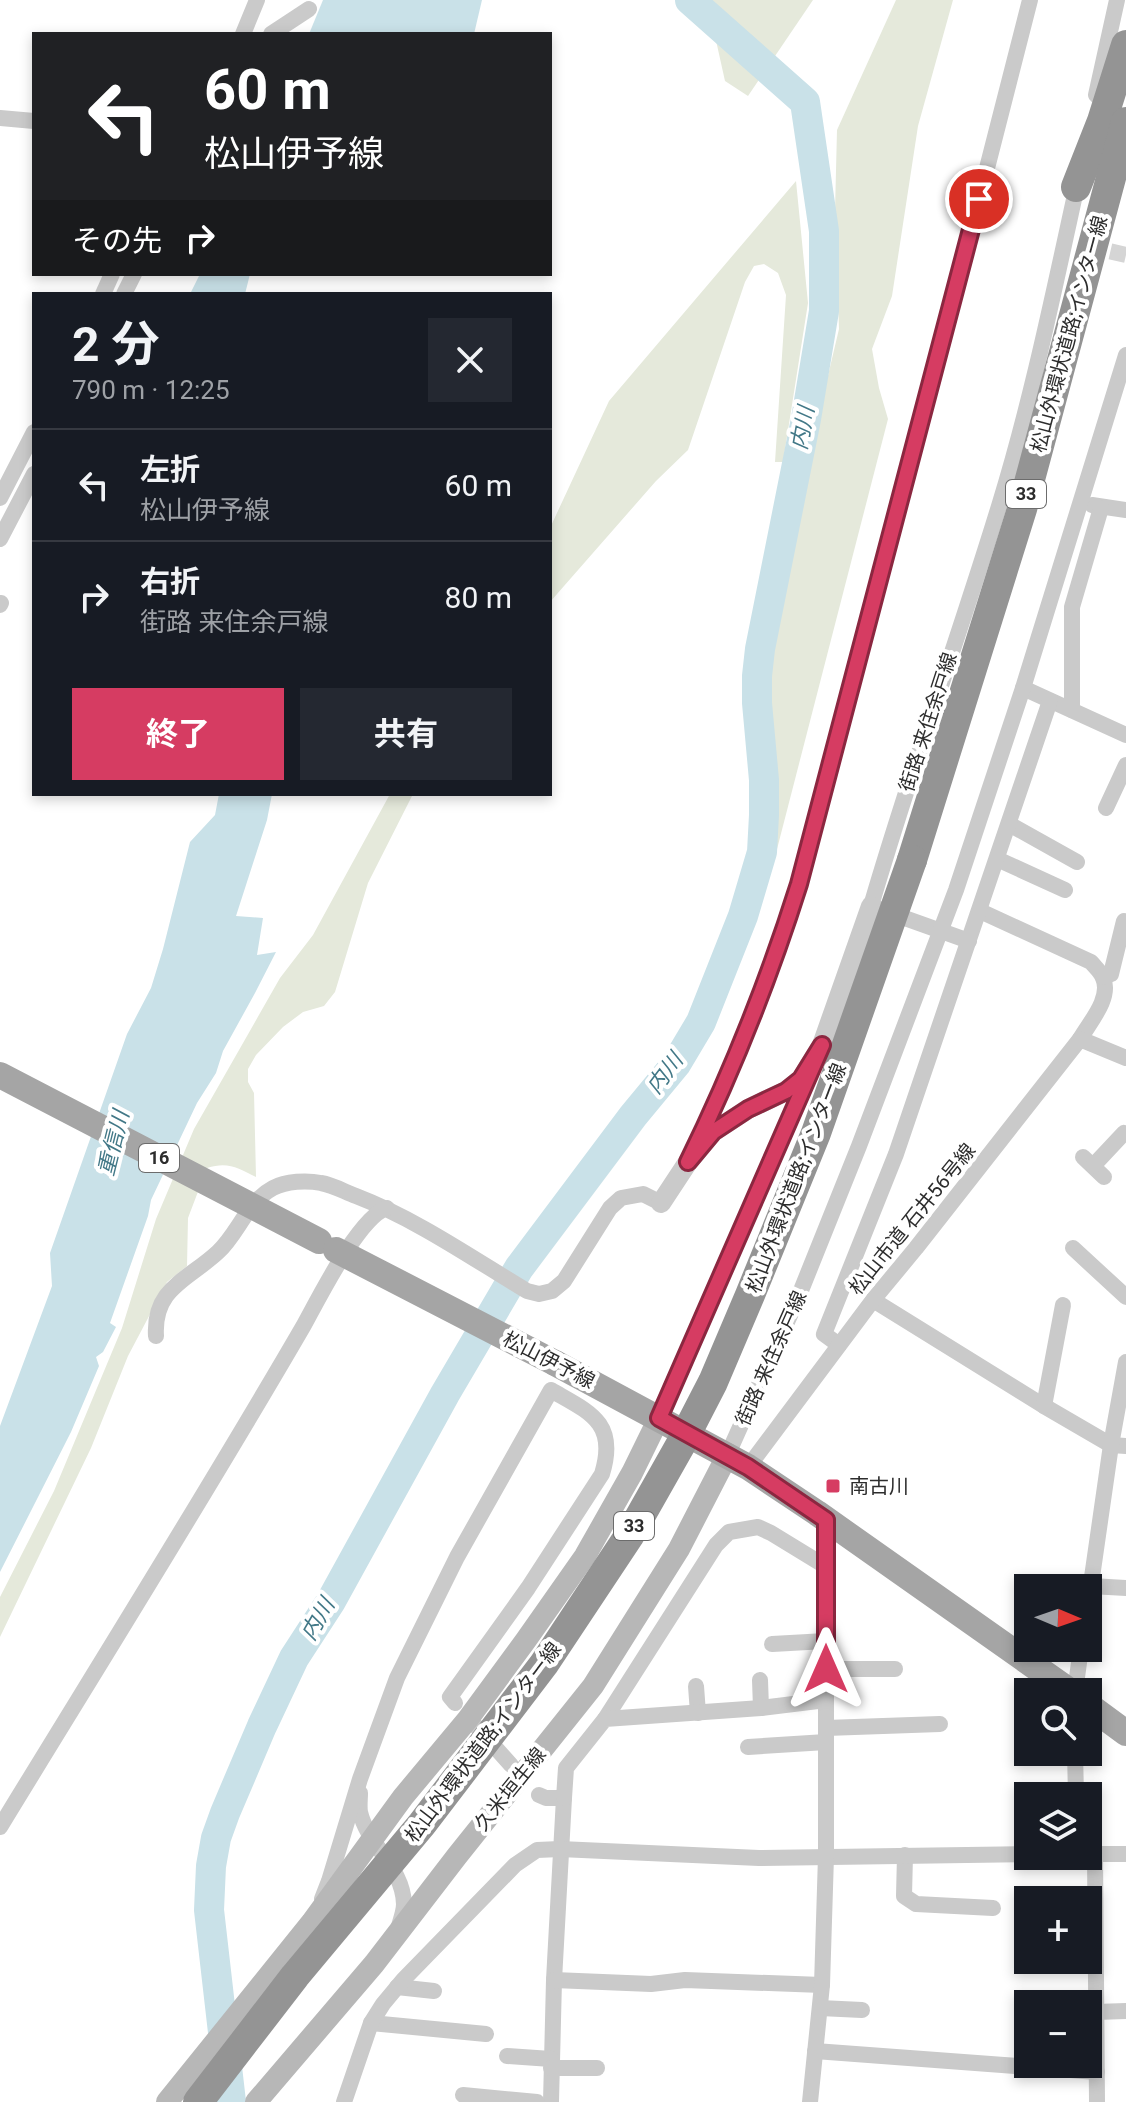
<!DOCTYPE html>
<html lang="ja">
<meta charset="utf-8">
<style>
:root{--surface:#171b24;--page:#242831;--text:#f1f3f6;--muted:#9ea1a6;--line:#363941;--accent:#d63c62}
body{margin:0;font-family:Roboto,"Noto Sans JP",sans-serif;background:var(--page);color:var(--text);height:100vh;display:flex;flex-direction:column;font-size:30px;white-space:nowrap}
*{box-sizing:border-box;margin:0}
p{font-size:26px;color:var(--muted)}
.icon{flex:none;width:44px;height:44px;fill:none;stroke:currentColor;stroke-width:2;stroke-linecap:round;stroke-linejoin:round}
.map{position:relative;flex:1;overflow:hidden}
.sheet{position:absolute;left:32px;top:292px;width:520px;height:504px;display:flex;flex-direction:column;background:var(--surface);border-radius:0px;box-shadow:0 4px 12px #0003}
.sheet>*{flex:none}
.guide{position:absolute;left:32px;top:32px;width:520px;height:244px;border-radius:0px;box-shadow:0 4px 12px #0003;background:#202124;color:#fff;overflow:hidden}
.needle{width:52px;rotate:92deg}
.controls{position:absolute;left:1014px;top:1574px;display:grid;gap:16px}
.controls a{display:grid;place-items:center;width:88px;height:88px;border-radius:0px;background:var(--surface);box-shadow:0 4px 12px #0003;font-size:40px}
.pin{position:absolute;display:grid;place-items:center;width:68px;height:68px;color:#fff;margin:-34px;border:4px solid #fff;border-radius:50%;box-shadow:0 2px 8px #0007}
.me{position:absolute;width:88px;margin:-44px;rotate:0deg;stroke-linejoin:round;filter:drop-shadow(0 0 6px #0008)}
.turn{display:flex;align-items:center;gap:28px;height:168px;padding:0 40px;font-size:36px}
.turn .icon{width:104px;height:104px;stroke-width:2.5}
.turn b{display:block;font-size:56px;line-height:68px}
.then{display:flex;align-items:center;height:76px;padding:0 40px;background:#0003;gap:16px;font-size:30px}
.round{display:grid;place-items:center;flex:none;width:84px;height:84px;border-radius:0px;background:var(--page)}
.summary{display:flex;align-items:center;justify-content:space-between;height:136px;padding:0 40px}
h1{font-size:48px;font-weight:700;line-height:60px}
.cta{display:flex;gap:16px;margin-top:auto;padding:16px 40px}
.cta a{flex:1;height:92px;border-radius:0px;background:var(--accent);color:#fff;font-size:32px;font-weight:700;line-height:92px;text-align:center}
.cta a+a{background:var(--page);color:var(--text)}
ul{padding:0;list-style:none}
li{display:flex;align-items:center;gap:24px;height:112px;padding:0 40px;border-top:2px solid var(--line)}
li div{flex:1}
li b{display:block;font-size:30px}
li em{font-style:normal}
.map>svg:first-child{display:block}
</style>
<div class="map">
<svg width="1126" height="2102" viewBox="0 0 1126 2102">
<rect width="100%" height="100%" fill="#fff"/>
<!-- green -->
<g fill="#e5e9db">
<path d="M707,0H813L748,96L725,81Z"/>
<path d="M896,0H953L918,126L892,296L872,349L879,388L888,419L776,853L771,717L763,674L799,498L839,329L835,211L837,130Z"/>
<path d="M796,181L808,303L783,462H775L786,295L778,273L764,264L754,266L745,282L688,450L656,481L550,602V528L609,401Z"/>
<path d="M390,794H413L368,883L335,992L324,1006L303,1012L283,1027L256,1055L248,1069V1082L254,1093L256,1177C238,1168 228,1161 207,1168L188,1218L187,1266L167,1282L128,1356L91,1448L0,1637V1597L54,1491L122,1328L156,1219L194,1129L280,978L313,935Z"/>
</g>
<!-- water -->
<g fill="#c9e1e8">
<path d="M323,0H482L474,34H309Z"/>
<path d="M200,274H250L245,294H190Z"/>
<path d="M219,794H272L267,820L236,916L263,918L257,955L276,952L255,993L223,1051L216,1073L197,1103L151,1200L148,1216L110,1323L116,1327L103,1352L96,1357L99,1366L71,1432L0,1572V1426L52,1286L50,1253L127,1034L151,988L163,949L190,842L215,815Z"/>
</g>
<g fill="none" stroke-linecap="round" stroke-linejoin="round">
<!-- river -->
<path stroke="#c9e1e8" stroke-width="30" d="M231,2102L209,1910L211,1866L216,1838L225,1813L262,1726L294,1658L331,1601L445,1394L519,1268L633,1116L676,1064L701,1022L743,916L762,852L764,815V780L757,703V676L760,649L806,419L824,311V231L805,102L690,0"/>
<!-- minor-tunnel -->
<path stroke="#d5d5d5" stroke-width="16" stroke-dasharray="16 8" stroke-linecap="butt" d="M1087,246L1126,255"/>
<!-- minor -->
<g stroke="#cacaca" stroke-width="16">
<path d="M243,34L257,0"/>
<path d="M271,34L309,9"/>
<path d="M1096,95L1117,0"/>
<path d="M0,118L34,121"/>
<path d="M103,294L112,274"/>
<path d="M124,294L134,274"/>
<path d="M0,498L34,432"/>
<path d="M1092,505L1126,510"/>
<path d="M0,539L34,474"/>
<path d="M0,605L1,603"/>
<path d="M1023,688L1126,735"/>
<path d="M1072,710V607L1101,508"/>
<path d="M1106,808L1126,765"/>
<path d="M1009,824L1077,862"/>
<path d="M997,859L1065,890"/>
<path d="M980,911L1091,962C1095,967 1101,972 1103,978C1112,998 1089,1023 1080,1039"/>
<path d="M969,941L871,906C910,772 958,640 999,506C1032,399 1054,290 1078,181"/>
<path d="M1103,977L1111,974L1124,921"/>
<path d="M697,1143L711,1116L779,946L799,884L942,344L1030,0"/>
<path d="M1083,1157L1104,1177"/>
<path d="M1093,1166L1124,1133L1126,1134"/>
<path d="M1073,1248L1126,1297"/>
<path d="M873,1300L1044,1406L1111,1445L1126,1446"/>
<path d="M156,1336C153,1288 188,1280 218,1252C238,1234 247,1202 273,1188C286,1181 307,1180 321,1183C333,1185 345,1192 356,1196C416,1219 472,1258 527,1291L539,1294L552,1291L564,1281L610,1208L621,1198L643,1194L661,1203"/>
<path d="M839,1345L824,1334L896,1154L1050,701"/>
<path d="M1044,1406L1063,1305"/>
<path d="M659,1418L811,1071"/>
<path d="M728,1454L800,1293L859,1146L956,890L1023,688L1126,355"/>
<path d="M748,1467L873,1300L916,1248L1080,1039L1126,1058"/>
<path d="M1091,1586L1126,1588"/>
<path d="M1088,1605L1111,1445L1126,1362"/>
<path d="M772,1644L826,1641"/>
<path d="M826,1669H895"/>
<path d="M760,1680L761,1708"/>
<path d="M696,1686L698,1713"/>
<path d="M1075,1692L1081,1648"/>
<path d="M605,1719L716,1545L729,1532L758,1527L771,1533L825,1566"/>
<path d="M477,1727L511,1765"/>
<path d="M826,1728L940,1724"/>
<path d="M748,1747L826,1742"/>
<path d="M1075,1752L1076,1796"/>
<path d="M360,1793C360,1799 359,1806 360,1812C368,1846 403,1867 404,1904C404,1912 400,1922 398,1929"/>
<path d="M539,1795L546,1798H564L554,1980L551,2102"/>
<path d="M564,1798L566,1768L605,1719L761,1708L826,1700"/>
<path d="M0,1827C102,1660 206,1494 304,1325C319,1298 359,1217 387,1208"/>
<path d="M1088,1854H1126"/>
<path d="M1095,1854L1097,2102"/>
<path d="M905,1855L904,1896L916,1904L993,1908"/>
<path d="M322,1899L329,1881L360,1779L397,1678L457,1557L551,1390C589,1412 618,1422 602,1474L528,1588L450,1697L455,1703"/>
<path d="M554,1980L651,1984L685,1980L822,1985"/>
<path d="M397,1987L434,1991"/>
<path d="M820,2008L862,2010"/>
<path d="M1096,2012L1126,2011"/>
<path d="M371,2023L486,2034"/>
<path d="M815,2051L1097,2072"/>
<path d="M507,2056L551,2059"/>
<path d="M551,2068H597"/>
<path d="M463,2095L537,2102"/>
<path d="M344,2102L371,2023L383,2004L403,1980L515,1865L537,1850L560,1849L759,1858L1028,1854"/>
<path d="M810,2102L822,1985L826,1856V1520"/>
</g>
<!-- tertiary -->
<path stroke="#cacaca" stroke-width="20" d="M661,1203L688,1162L713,1132L748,1109L786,1091L801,1079L822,1045L871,906"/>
<!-- secondary -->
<g stroke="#b7b7b7" stroke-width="22">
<path d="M167,2102L312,1922L403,1797L468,1719L526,1640L585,1556L632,1473L659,1418"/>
<path d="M256,2102L374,1964L457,1856L593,1686L679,1549L728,1454"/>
</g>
<!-- primary -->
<g stroke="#a5a5a5" stroke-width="26">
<path d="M555,1363L748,1467L817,1513L1071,1692"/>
<path d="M1088,1705L1126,1733"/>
</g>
<!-- motorway -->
<g stroke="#949494" stroke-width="30">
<path d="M1076,187L1102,121L1126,45"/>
<path d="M912,860L1022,509L1126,122"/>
</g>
<!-- primary-bridge -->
<g stroke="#a5a5a5" stroke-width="26">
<path d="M0,1075L319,1241"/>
<path d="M336,1250L555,1363"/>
</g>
<!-- motorway-bridge -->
<path stroke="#949494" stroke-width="30" d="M198,2102L295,1976L422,1824L544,1664L629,1536L681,1444L713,1382L750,1295L816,1133L912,860"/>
</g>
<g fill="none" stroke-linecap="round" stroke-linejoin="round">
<defs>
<path id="route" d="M826,1669V1520L748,1467L659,1418L822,1045L801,1079L786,1091L748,1109L713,1132L688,1162C731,1074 769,979 799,884L979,199"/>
</defs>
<!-- route casing -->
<use href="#route" stroke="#8b2740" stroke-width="20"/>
<!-- route -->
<use href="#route" stroke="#d63c62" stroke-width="14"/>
</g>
<!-- markers -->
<rect fill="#d63c62" stroke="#fff" stroke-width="3" x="825" y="1478" width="16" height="16" rx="4"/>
<g text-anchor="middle" stroke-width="8" stroke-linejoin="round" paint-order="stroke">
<!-- shield labels -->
<g fill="#fff" stroke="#6c6c6c" stroke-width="2">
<rect x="1006" y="480" width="40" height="28" rx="6"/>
<rect x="139" y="1144" width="40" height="28" rx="6"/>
<rect x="614" y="1512" width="40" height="28" rx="6"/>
</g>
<g font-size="18" font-weight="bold" fill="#2d2d2d">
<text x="1026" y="500">33</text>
<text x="159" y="1164">16</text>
<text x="634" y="1532">33</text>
</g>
<!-- street labels -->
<g font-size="20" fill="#2d2d2d" stroke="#fff">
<text transform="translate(1069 334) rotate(-75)" y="7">松山外環状道路;インター線</text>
<text transform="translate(928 722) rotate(-72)" y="7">街路 来住余戸線</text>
<text transform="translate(796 1178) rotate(-69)" y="7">松山外環状道路;インター線</text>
<text transform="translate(912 1219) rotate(-51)" y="7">松山市道 石井56号線</text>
<text transform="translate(771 1358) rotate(-66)" y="7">街路 来住余戸線</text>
<text transform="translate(549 1360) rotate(27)" y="7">松山伊予線</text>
<text transform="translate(483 1742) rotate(-53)" y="7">松山外環状道路;インター線</text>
<text transform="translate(510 1789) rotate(-51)" y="7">久米垣生線</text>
</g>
<!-- poi labels -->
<g font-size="20" fill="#2d2d2d" stroke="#fff" text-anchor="start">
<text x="849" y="1493">南古川</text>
</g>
<!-- water labels -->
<g font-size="22" font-style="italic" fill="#427887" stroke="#fff">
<text transform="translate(802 428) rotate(-80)" y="8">内川</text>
<text transform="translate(664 1073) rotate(-53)" y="8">内川</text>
<text transform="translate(113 1143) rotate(-76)" y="8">重信川</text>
<text transform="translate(317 1619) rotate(-60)" y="8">内川</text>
</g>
</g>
</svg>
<div class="controls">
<a><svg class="needle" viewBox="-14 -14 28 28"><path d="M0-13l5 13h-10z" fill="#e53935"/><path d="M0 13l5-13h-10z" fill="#9ea1a6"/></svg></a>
<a><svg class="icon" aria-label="search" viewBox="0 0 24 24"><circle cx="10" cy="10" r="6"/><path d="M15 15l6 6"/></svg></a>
<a><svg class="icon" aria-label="layers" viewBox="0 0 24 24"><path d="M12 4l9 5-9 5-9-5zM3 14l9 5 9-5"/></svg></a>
<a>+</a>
<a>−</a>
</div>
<div class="pin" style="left:979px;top:199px;background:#d93025"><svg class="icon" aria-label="arrive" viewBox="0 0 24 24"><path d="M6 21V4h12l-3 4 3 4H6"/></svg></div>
<svg class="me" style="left:826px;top:1669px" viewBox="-20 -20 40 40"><path d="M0-17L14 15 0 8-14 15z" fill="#d63c62" stroke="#fff" stroke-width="4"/></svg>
<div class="guide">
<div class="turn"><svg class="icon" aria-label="left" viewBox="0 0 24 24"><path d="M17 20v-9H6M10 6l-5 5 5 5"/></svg><div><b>60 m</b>松山伊予線</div></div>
<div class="then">その先<svg class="icon" aria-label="right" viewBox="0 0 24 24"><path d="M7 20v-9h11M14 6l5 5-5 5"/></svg></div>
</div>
<section class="sheet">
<div class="summary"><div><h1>2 分</h1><p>790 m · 12:25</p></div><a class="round"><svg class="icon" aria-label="close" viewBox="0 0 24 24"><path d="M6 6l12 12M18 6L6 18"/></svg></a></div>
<ul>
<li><svg class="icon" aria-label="left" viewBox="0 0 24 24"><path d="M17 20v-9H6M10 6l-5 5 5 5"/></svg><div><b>左折</b><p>松山伊予線</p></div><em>60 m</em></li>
<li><svg class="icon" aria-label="right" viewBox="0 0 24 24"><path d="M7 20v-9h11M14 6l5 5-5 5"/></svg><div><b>右折</b><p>街路 来住余戸線</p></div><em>80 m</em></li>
</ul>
<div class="cta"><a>終了</a><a>共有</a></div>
</section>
</div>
